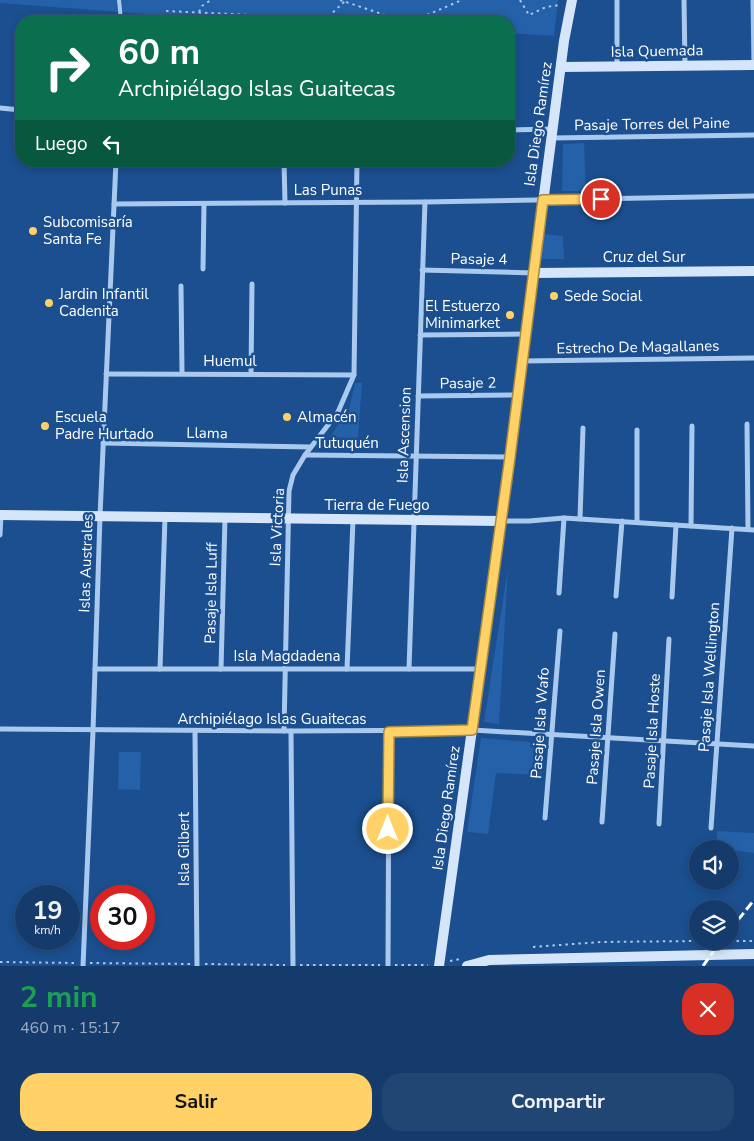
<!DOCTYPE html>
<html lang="es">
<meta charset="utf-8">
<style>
:root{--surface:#143b6b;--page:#214673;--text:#f1f3f6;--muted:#9dadc1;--line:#33557e;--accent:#ffd166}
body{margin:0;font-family:"Nunito Sans",sans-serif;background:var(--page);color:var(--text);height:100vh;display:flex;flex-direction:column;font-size:19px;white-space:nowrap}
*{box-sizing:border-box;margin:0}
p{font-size:16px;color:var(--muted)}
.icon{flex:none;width:28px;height:28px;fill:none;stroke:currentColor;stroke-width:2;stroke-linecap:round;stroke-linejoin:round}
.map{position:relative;height:966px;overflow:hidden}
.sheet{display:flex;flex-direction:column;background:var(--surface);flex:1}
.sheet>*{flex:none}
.guide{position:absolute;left:15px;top:15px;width:500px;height:152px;border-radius:20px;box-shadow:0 2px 8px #0003,0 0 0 1px var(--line);background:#0b6e4f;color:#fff;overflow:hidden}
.fabs{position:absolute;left:689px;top:840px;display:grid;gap:10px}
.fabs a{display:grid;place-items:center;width:50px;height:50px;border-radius:50%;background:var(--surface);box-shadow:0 2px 8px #0003,0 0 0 1px var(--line);font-size:25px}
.speed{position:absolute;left:15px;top:885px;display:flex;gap:10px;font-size:25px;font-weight:700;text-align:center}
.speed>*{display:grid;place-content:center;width:65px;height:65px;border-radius:50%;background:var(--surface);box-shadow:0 2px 8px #0003,0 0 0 1px var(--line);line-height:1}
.speed small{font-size:12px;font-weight:400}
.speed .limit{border:8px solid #d22;background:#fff;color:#111}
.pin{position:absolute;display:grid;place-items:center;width:42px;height:42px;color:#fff;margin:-21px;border:2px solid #fff;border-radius:50%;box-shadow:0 1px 5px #0007}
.me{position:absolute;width:55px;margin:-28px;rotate:0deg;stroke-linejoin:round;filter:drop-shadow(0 0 4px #0008)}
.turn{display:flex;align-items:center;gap:18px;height:105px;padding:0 20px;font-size:22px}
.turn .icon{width:65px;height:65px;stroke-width:2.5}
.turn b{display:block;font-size:35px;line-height:42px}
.then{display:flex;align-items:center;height:48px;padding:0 20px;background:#0003;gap:10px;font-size:19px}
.round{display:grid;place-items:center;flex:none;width:52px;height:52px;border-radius:20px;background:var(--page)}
.head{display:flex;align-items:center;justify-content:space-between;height:85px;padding:0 20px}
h1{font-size:30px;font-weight:700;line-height:38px;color:#1e9e55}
.action{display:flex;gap:10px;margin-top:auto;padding:10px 20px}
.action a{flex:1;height:58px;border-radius:20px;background:var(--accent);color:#111;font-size:20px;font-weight:700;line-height:58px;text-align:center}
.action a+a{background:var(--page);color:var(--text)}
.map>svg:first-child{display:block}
</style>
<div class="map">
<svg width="754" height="966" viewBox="0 0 754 966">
<rect width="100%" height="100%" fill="#1b4f8f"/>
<!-- green -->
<g fill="#2461a8">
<path d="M0,0H558L554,36L509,33V21H280L159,15L0,3Z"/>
<path d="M584,143L586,191H562L563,144Z"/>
<path d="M542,234L563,236L564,259H540Z"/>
<path d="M355,383H362L357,449H322L349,409Z"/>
<path d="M508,568L499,724L484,722Z"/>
<path d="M481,738L544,743L541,775L496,773L488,834L467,832Z"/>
<path d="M119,752H141L140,790L118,789Z"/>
<path d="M717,831L754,833V853L730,850V849H717Z"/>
</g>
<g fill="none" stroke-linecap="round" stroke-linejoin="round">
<!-- path -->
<g stroke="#a9c9ee" stroke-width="2" stroke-dasharray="2.5 4" stroke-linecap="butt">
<path d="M340,0L400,20L420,18L462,0"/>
<path d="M520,0L529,15L546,7L560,5"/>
<path d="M166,11L315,18L328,17L346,0"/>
<path d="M199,12L202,6L211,0"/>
<path d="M730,941H754"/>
<path d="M533,947L600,942L698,941"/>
<path d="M450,961L460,959"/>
<path d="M0,962L75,963"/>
<path d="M90,963L190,964"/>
<path d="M205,964L285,965"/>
<path d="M300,965H380"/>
<path d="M395,965H428"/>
</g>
<!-- lane -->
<path stroke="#a9c9ee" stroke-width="4" d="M119,0L121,20"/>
<!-- street -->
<g stroke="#a9c9ee" stroke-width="5">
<path d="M684,0L685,66"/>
<path d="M753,0L754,65"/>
<path d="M121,21V20"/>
<path d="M617,66V0"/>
<path d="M0,108L21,110"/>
<path d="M509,130L552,129"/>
<path d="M551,138L754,135"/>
<path d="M284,161L285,203"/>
<path d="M114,204L425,202L754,196"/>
<path d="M203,269L204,204"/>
<path d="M422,270L534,273"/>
<path d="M181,286L182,373"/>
<path d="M420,335L526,334"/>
<path d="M523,361L754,358"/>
<path d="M106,374L354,375"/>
<path d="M251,374L252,284"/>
<path d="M418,396L518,395"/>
<path d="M747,424L748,529"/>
<path d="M103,443L311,447"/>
<path d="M305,455L510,457"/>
<path d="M580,519L583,428"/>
<path d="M501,521H529L564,518L754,530"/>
<path d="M637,522V430"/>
<path d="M691,526L692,426"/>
<path d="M0,535L1,515"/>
<path d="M559,593L564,518"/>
<path d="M616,596L622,521"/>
<path d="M672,597L676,525"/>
<path d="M95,669H479"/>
<path d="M160,669L165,517"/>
<path d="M221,669L225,518"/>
<path d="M347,669L353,520"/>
<path d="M409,669L425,202"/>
<path d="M0,729L291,731L472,730L754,746"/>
<path d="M195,731L197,966"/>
<path d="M284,731L289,491L293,475L305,455L338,412L354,375L357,161"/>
<path d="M291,731L293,966"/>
<path d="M545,818L560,631"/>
<path d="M602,822L615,634"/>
<path d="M659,824L669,639"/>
<path d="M711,828L732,528"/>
<path d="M83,966L93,731L100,516L116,161"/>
<path d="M388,966L389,731"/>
</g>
<!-- secondary -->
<g stroke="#d6e6fa" stroke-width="10">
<path d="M561,67L754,65"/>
<path d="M534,273L754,271"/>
<path d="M0,515L501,521"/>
<path d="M439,966L510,457L564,41L572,0"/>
<path d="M467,966L489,960L754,954"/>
</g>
<!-- rail -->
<g stroke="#fff" stroke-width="3" stroke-dasharray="9 4" stroke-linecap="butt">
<path d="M730,930L754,900"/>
<path d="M703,966L721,941"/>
</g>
</g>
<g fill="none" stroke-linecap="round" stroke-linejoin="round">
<defs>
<path id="route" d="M388,829L389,732L472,730L510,457L543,200L601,199"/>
</defs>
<!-- route casing -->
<use href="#route" stroke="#a68842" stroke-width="12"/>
<!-- route -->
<use href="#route" stroke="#ffd166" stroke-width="9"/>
</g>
<!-- markers -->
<g fill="#ffd166" stroke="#1b4f8f" stroke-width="2">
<circle cx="33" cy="231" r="5"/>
<circle cx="554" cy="296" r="5"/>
<circle cx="49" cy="303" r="5"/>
<circle cx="510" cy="315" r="5"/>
<circle cx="287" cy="417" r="5"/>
<circle cx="45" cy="426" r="5"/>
</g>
<g text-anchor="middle" stroke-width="5" stroke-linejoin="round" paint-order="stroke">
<!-- street labels -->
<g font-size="15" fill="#fff" stroke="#1b4f8f">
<text transform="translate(657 51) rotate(-1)" y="5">Isla Quemada</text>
<text transform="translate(538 124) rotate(-82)" y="5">Isla Diego Ramírez</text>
<text transform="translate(652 124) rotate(-1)" y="5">Pasaje Torres del Paine</text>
<text x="328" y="195">Las Punas</text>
<text x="644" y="262">Cruz del Sur</text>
<text transform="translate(479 259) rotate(1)" y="5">Pasaje 4</text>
<text transform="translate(638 347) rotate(-1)" y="5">Estrecho De Magallanes</text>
<text x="230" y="366">Huemul</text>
<text transform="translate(468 383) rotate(-1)" y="5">Pasaje 2</text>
<text transform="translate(207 433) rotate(1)" y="5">Llama</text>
<text transform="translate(404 435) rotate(-88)" y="5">Isla Ascension</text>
<text x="347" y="448">Tutuquén</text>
<text x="377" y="510">Tierra de Fuego</text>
<text transform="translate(277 527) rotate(-87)" y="5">Isla Victoria</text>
<text transform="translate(86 563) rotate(-88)" y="5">Islas Australes</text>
<text transform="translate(211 593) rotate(-89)" y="5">Pasaje Isla Luff</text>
<text x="287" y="661">Isla Magdadena</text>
<text transform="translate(709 677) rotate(-86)" y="5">Pasaje Isla Wellington</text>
<text x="272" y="724">Archipiélago Islas Guaitecas</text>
<text transform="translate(540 723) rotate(-86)" y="5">Pasaje Isla Wafo</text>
<text transform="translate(596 727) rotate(-86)" y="5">Pasaje Isla Owen</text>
<text transform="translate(652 731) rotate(-87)" y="5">Pasaje Isla Hoste</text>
<text transform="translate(446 808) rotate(-82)" y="5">Isla Diego Ramírez</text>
<text transform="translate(184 849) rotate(-90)" y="5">Isla Gilbert</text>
</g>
<!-- poi labels -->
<g font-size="15" fill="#fff" stroke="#1b4f8f" text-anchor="start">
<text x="43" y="227">Subcomisaría<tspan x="43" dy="17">Santa Fe</tspan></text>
<text x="59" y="299">Jardin Infantil<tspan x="59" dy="17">Cadenita</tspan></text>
<text x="564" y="301">Sede Social</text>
<text x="500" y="311" text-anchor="end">El Estuerzo<tspan x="500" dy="17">Minimarket</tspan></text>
<text x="55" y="422">Escuela<tspan x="55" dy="17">Padre Hurtado</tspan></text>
<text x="297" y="422">Almacén</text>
</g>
</g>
</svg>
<div class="fabs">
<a><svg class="icon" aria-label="sound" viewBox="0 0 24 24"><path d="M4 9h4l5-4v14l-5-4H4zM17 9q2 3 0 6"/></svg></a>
<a><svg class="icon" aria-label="layers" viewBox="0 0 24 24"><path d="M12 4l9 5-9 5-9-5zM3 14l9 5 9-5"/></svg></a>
</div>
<div class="speed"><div>19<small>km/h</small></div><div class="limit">30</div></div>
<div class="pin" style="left:601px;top:199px;background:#d93025"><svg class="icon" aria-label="arrive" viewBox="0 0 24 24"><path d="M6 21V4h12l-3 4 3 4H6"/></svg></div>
<svg class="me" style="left:388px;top:829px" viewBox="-20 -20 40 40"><circle r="17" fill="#ffd166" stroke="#fff" stroke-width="3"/><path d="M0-11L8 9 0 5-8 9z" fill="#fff"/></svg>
<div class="guide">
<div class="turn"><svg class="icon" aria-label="right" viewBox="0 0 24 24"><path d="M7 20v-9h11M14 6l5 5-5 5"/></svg><div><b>60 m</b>Archipiélago Islas Guaitecas</div></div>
<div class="then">Luego<svg class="icon" aria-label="left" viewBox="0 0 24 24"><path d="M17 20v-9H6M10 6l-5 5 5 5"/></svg></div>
</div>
</div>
<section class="sheet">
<div class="head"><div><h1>2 min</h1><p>460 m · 15:17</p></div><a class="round" style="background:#d93025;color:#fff"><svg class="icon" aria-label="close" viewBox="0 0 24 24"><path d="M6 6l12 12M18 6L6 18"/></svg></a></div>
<div class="action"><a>Salir</a><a>Compartir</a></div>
</section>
